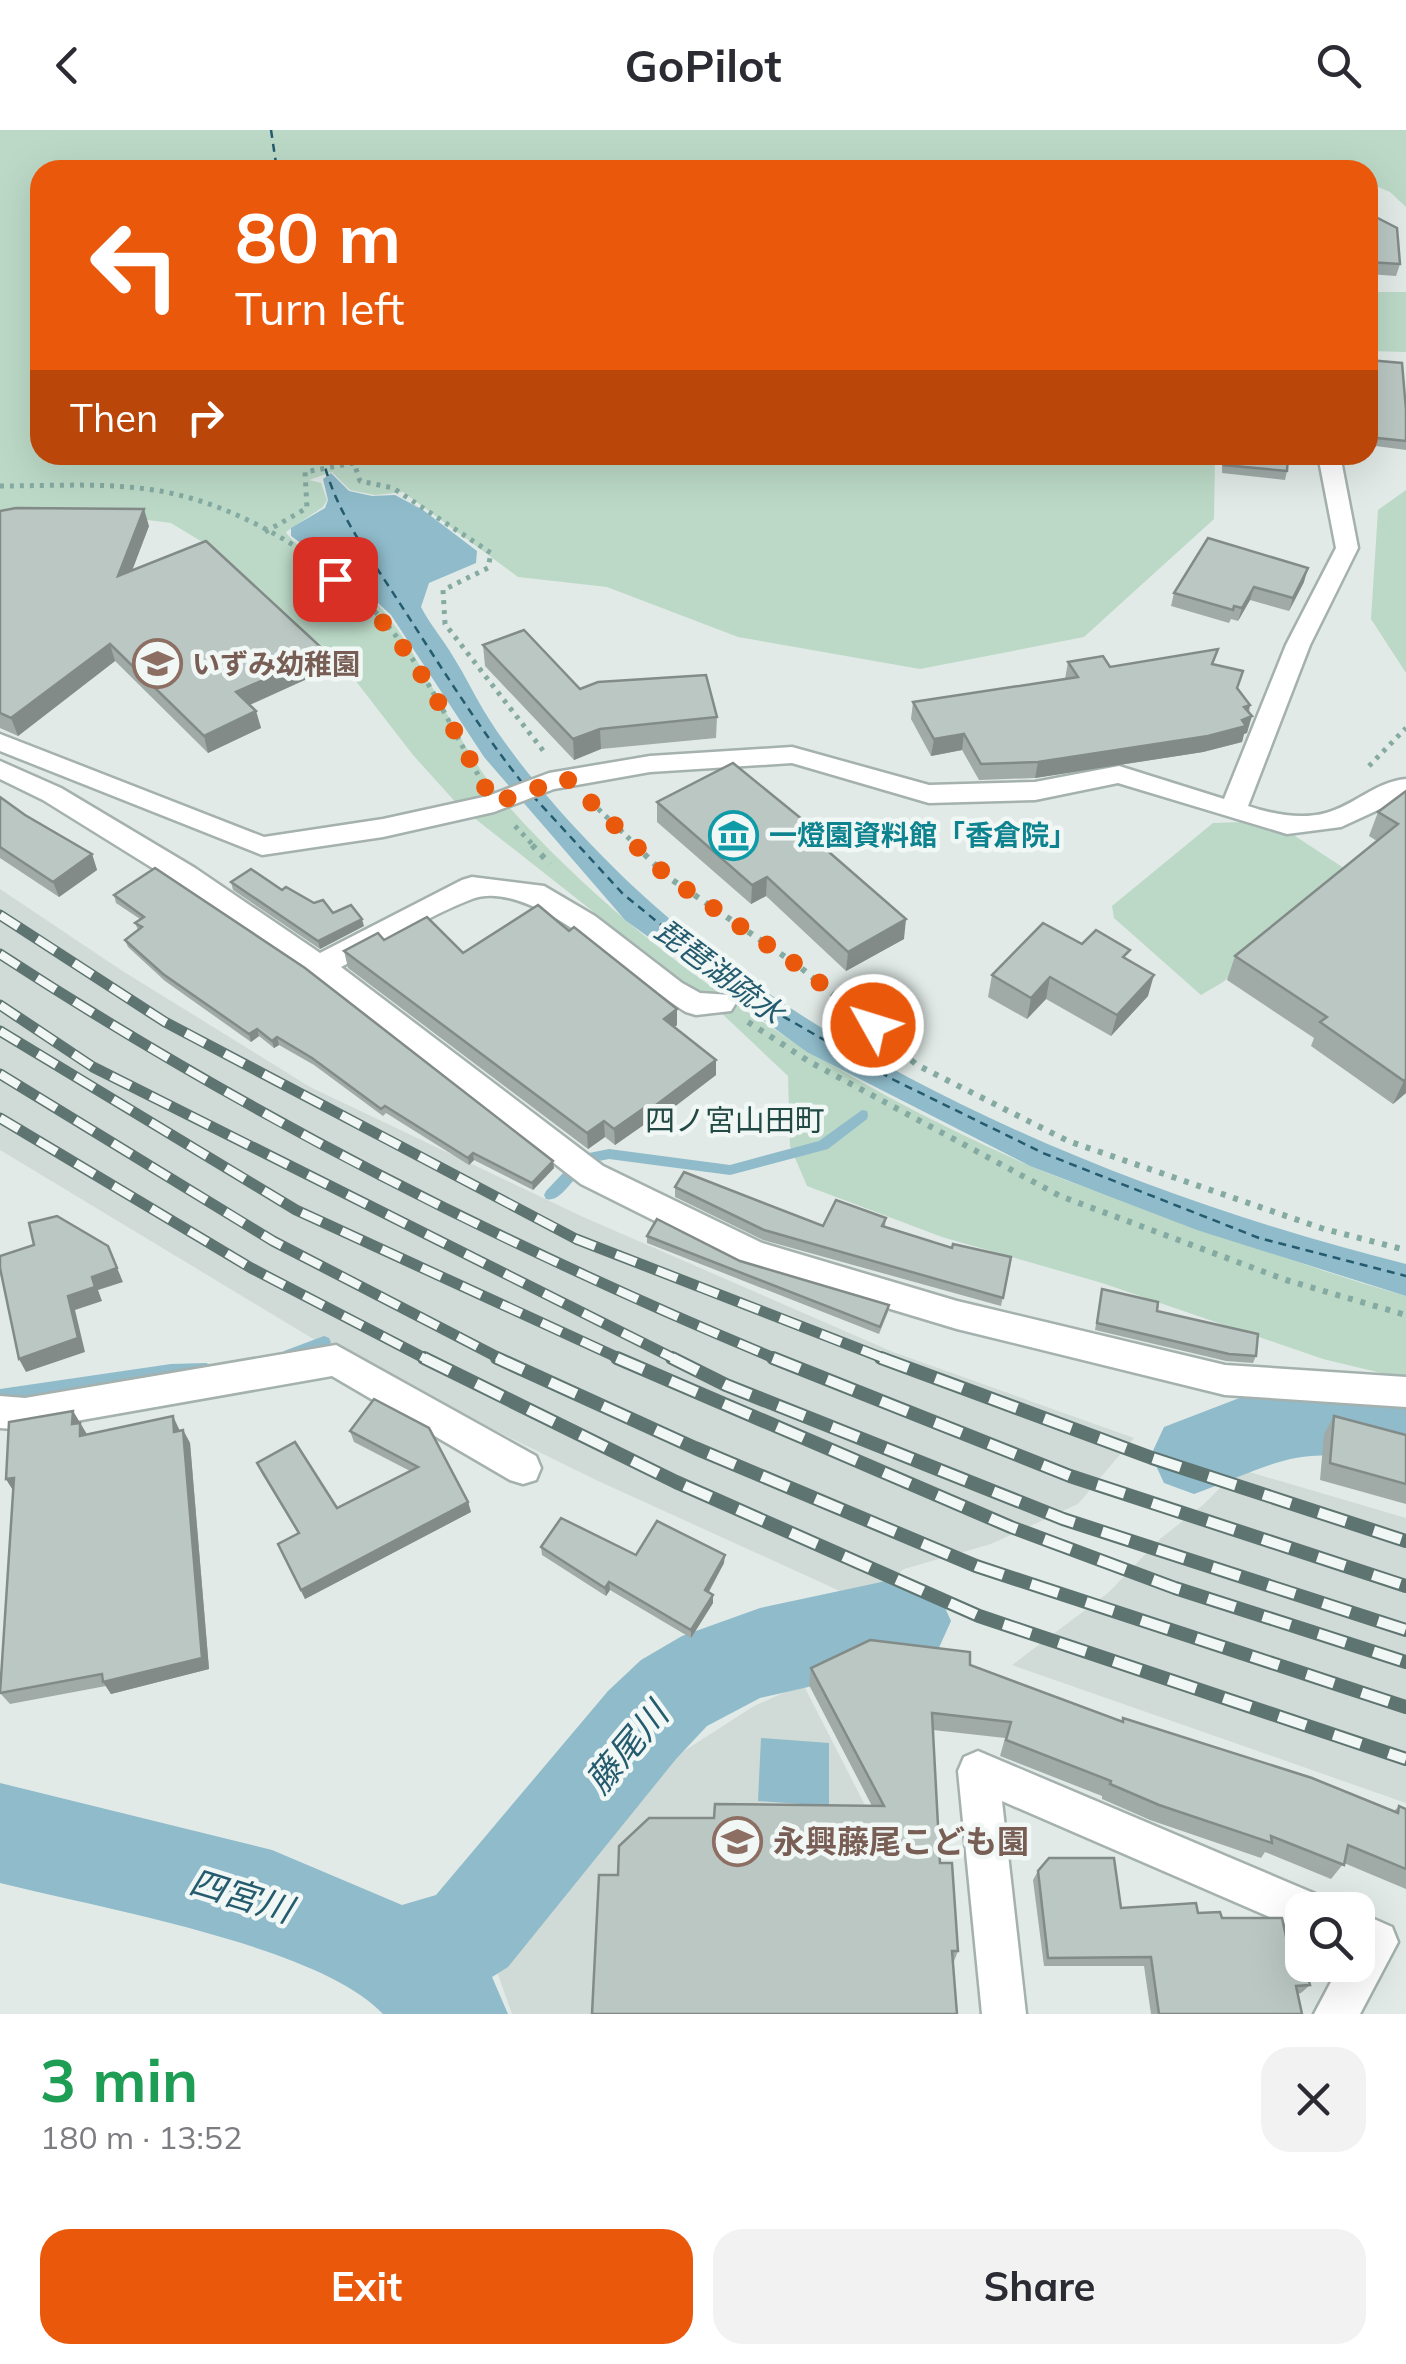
<!DOCTYPE html>
<meta charset="utf-8">
<style>
:root{--surface:#fff;--page:#f2f2f3;--text:#2b2b33;--muted:#7c7c81;--accent:#ea580c}
body{margin:0;font-family:Mulish,"Noto Sans JP",sans-serif;background:var(--page);color:var(--text);height:100vh;display:flex;flex-direction:column;font-size:38px;white-space:nowrap}
*{box-sizing:border-box;margin:0}
p{font-size:32px;color:var(--muted)}
.icon{flex:none;width:55px;height:55px;fill:none;stroke:currentColor;stroke-width:2;stroke-linecap:round;stroke-linejoin:round}
.map{position:relative;height:1884px;overflow:hidden}
.panel{display:flex;flex-direction:column;background:var(--surface);flex:1}
.panel>*{flex:none}
.top-card{position:absolute;left:30px;top:30px;width:1348px;height:305px;border-radius:30px;box-shadow:0 10px 40px #0002;background:#ea580c;color:#fff;overflow:hidden}
.tools{position:absolute;left:1285px;top:1762px;display:grid;gap:20px}
.tools a{display:grid;place-items:center;width:90px;height:90px;border-radius:20px;background:var(--surface);box-shadow:0 10px 40px #0002;font-size:50px}
.pin{position:absolute;display:grid;place-items:center;width:85px;height:85px;color:#fff;margin:-42px;border-radius:20px;box-shadow:0 5px 15px #0006}
.me{position:absolute;width:110px;margin:-55px;rotate:309deg;stroke-linejoin:round;filter:drop-shadow(0 0 8px #0008)}
.turn{display:flex;align-items:center;gap:35px;height:210px;padding:0 40px;font-size:45px}
.turn .icon{width:130px;height:130px;stroke-width:2.5}
.turn b{display:block;font-size:70px;line-height:85px}
.then{display:flex;align-items:center;height:95px;padding:0 40px;background:#0003;gap:20px;font-size:38px}
.round{display:grid;place-items:center;flex:none;width:105px;height:105px;border-radius:30px;background:var(--page)}
.overview{display:flex;align-items:center;justify-content:space-between;height:170px;padding:0 40px}
h1{font-size:60px;font-weight:700;line-height:75px;color:#1e9e55}
.cta{display:flex;gap:20px;margin-top:auto;padding:20px 40px}
.cta a{flex:1;height:115px;border-radius:30px;background:var(--accent);color:#fff;font-size:40px;font-weight:700;line-height:115px;text-align:center}
.cta a+a{background:var(--page);color:var(--text)}
header{display:flex;justify-content:space-between;align-items:center;height:130px;padding:0 40px;background:var(--surface);font-size:45px;font-weight:700}
.map>svg:first-child{display:block}
</style>
<header><svg class="icon" aria-label="back" viewBox="0 0 24 24"><path d="M15 5l-7 7 7 7"/></svg>GoPilot<svg class="icon" aria-label="search" viewBox="0 0 24 24"><circle cx="10" cy="10" r="6"/><path d="M15 15l6 6"/></svg></header>
<div class="map">
<svg width="1406" height="1884" viewBox="0 0 1406 1884">
<rect width="100%" height="100%" fill="#e1eae7"/>
<!-- built -->
<g fill="#d0dad6">
<path d="M0,759L121,840L310,957L581,1086L893,1222L1134,1308L1078,1374L991,1414L904,1439L864,1472L596,1350L330,1219L0,1020Z"/>
<path d="M1239,1339L1406,1388V1673L1012,1535L1108,1463L1160,1409L1204,1374Z"/>
<path d="M803,1554L869,1683L879,1884H512L495,1836L532,1804L670,1630L754,1576Z"/>
</g>
<!-- green -->
<g fill="#bcd9c7">
<path d="M0,0H1406V77L1390,62L1368,53V40H1331L1249,30L1244,40H40V325H1215L1214,389L1084,507L920,539L738,507L607,457L518,447L403,362L375,365L350,360L332,342L309,350L321,353L327,370L323,377L286,402C294,419 368,459 389,487C433,548 460,622 510,678C650,834 837,951 1028,1035C1076,1056 1128,1071 1177,1089C1253,1117 1328,1144 1406,1166V1249L1323,1229L1102,1153L942,1107L807,1056L790,1016L788,946L717,879L459,676L413,625L338,528L210,428L209,416L171,393L93,383L0,394Z"/>
<path d="M1368,162H1406V222L1368,221Z"/>
<path d="M1406,360V543L1371,489L1378,380Z"/>
<path d="M1243,692L1292,704L1353,744L1223,852L1201,865L1114,788L1112,776L1213,693Z"/>
</g>
<!-- water -->
<g fill="#8fbbca">
<path d="M331,343L349,361L372,366L395,365L423,380L477,421L476,433L429,453L421,477C430,495 444,510 454,528C465,545 473,563 484,581C521,642 584,710 636,759C837,945 1142,1068 1406,1134V1166L1197,1100L1030,1036L807,922L625,790L484,627L391,485L356,453L291,406V398L325,378L328,370L323,349Z"/>
<path d="M761,1608L829,1613V1676L758,1671Z"/>
</g>
<g fill="none" stroke-linecap="round" stroke-linejoin="round">
<!-- stream -->
<g fill="#8fbbca" fill-rule="evenodd">
<path d="M862,980L867,981L868,985L867,989L828,1019L730,1045L609,1029L584,1034L579,1033L577,1029L579,1025L609,1019L730,1035L819,1011Z"/>
<path d="M570,1040L575,1041L577,1045L575,1049C567,1057 558,1072 546,1069L544,1065L546,1061L565,1041Z"/>
<path d="M324,1206L329,1208L331,1212L329,1216L289,1231L284,1229L282,1225L284,1221Z"/>
<path d="M206,1233L211,1235L213,1239L211,1243L206,1245L171,1246L0,1271V1259L171,1234Z"/>
</g>
<!-- river -->
<g fill="#8fbbca" fill-rule="evenodd">
<path d="M1326,1248L1361,1252L1406,1267V1343C1305,1309 1288,1329 1194,1364L1164,1353L1151,1325L1164,1297L1268,1257Z"/>
<path d="M905,1447L937,1460L951,1491L937,1522L905,1535L760,1568L707,1596L676,1629L508,1837L492,1847L508,1884H383C321,1816 95,1777 0,1753V1653L272,1720L402,1775L436,1765L608,1561L641,1530L682,1506L760,1478Z"/>
</g>
<!-- ferry -->
<g stroke="#245b6e" stroke-width="2.5" stroke-dasharray="8 6" stroke-linecap="butt">
<path d="M271,0L277,40"/>
<path d="M322,325C334,380 367,422 397,469C438,532 477,596 524,655"/>
<path d="M532,665L623,764L697,824L779,884L894,950L1043,1023L1259,1108L1406,1146"/>
</g>
<defs>
<g id="minor">
<path d="M1318,325H1340L1358,418L1310,515L1248,676C1272,684 1300,690 1326,683C1355,675 1375,652 1406,649V667L1341,697L1287,704L1118,653L1035,670L929,673L792,633L650,642L554,659L494,682L383,707L262,725L0,621V604L264,707L383,689L488,666L549,643L650,626L792,617L929,655L1035,652L1119,636L1224,669L1286,515L1336,418Z"/>
<path d="M0,631L61,658L195,738L320,823L462,750L472,747L544,756L595,786L682,853L700,863L731,865L736,873L731,881L696,885L686,882C635,852 533,746 472,769C427,786 383,815 341,837L603,1036L762,1113L957,1171L1225,1235L1406,1247V1277L1225,1265L957,1199L741,1134L581,1054L309,843L175,752L43,670L0,649Z"/>
<path d="M336,1215L536,1326L541,1338L536,1350L523,1354L510,1350L332,1246L25,1300L0,1298V1266L25,1268Z"/>
<path d="M978,1621L1318,1765L1324,1780H1302V1801L1002,1671L1026,1884H982L958,1641L964,1627Z"/>
<path d="M1358,1782L1392,1797L1398,1812L1360,1884H1314L1340,1835H1358Z"/>
</g>
</defs>
<!-- minor casing -->
<use href="#minor" stroke="#a4b1ae" stroke-width="5"/>
<!-- path-far1 -->
<g stroke="#85aaa2" stroke-width="5" stroke-dasharray="4 6" stroke-linecap="butt">
<path d="M0,356C53,356 108,352 160,361C251,377 352,443 405,518C434,559 456,606 481,650"/>
<path d="M265,402L307,378L305,342L354,333L360,351L393,358L491,423L488,438L443,460L445,494L545,623"/>
<path d="M1369,636L1406,598"/>
<path d="M591,672L638,717"/>
<path d="M515,696L535,717"/>
</g>
<!-- path -->
<g stroke="#85aaa2" stroke-width="6" stroke-dasharray="5 8" stroke-linecap="butt">
<path d="M532,715L550,734"/>
<path d="M635,715L668,747L800,837L917,935L1068,1011L1324,1099L1406,1120"/>
<path d="M748,892L810,932L1060,1066L1286,1150L1406,1185"/>
</g>
<!-- minor -->
<use href="#minor" fill="#fff" fill-rule="evenodd"/>
<defs>
<g id="rail-far1">
<path d="M0,785L165,892L576,1109L888,1230"/>
<path d="M0,824C247,985 506,1117 779,1230"/>
<path d="M0,875L93,937L677,1230"/>
<path d="M0,901L296,1080L623,1230"/>
<path d="M0,944L273,1111L503,1230"/>
<path d="M0,988L251,1138L428,1230"/>
</g>
<g id="rail">
<path d="M424,1228L676,1352L979,1486L1406,1629"/>
<path d="M497,1228L695,1318L976,1436L1406,1577"/>
<path d="M617,1228L1011,1397L1175,1458L1406,1532"/>
<path d="M672,1228L726,1255L1063,1389L1406,1500"/>
<path d="M773,1228L1070,1346L1406,1456"/>
<path d="M881,1228L1152,1328L1406,1411"/>
</g>
</defs>
<!-- rail-far1 casing -->
<use href="#rail-far1" stroke="#5e7470" stroke-width="11"/>
<!-- rail casing -->
<use href="#rail" stroke="#5e7470" stroke-width="14"/>
<!-- rail-far1 -->
<use href="#rail-far1" stroke="#f1f7f5" stroke-width="8" stroke-dasharray="22" stroke-linecap="butt"/>
<!-- rail -->
<use href="#rail" stroke="#f1f7f5" stroke-width="10" stroke-dasharray="29" stroke-linecap="butt"/>
</g>
<!-- wall -->
<g fill="#a0aba8">
<path d="M1368,83L1400,134L1396,146L1368,144Z"/>
<path d="M1368,230L1406,280V320L1368,315Z"/>
<path d="M1222,325H1288L1287,341L1285,350L1222,343Z"/>
<path d="M0,381L149,396L132,441L329,539L250,575L256,581L261,598L208,623L115,531L18,606L0,598Z"/>
<path d="M1304,452L1289,481L1250,470L1238,491L1231,489L1229,493L1171,476L1174,463Z"/>
<path d="M483,515L580,559L717,587L716,608L601,619L574,630L485,536Z"/>
<path d="M1218,519L1213,534L1238,559L1250,575L1247,603L1244,604L1242,612L1203,622L1035,648L979,650L962,620L931,626L911,589L913,572L1065,549L1068,532L1110,537Z"/>
<path d="M1406,661V963L1393,974L1311,916L1314,908L1227,850L1235,826L1377,711L1369,706L1378,682Z"/>
<path d="M0,667L25,685L92,724L97,740L59,767L0,728Z"/>
<path d="M657,672L830,712L829,721L904,809L846,841L766,766L751,774L657,692Z"/>
<path d="M231,752L282,760L364,796L320,819L233,760Z"/>
<path d="M114,765L554,1038L533,1060L474,1030L469,1035L386,983L383,986L314,935L279,915L274,918L259,906L251,912L165,851L128,817L125,810L138,800L135,793L140,789L116,773Z"/>
<path d="M569,801L677,879V895L675,897L716,945L648,997L645,994L615,1015L605,1007L588,1019L348,838L344,821L384,810L463,823Z"/>
<path d="M1082,814L1127,829L1148,866L1111,906L1046,869L1027,889L988,867L992,845Z"/>
<path d="M675,1057L823,1096L886,1088L885,1097L952,1118L1011,1127L1001,1176L763,1110L675,1067Z"/>
<path d="M647,1106L740,1131L889,1175L888,1182L879,1204L647,1113Z"/>
<path d="M1102,1159L1157,1181L1256,1226L1253,1233L1226,1231L1095,1200Z"/>
<path d="M374,1269L468,1372L471,1382L305,1469L282,1424L298,1403L262,1344L257,1333L337,1378L410,1341L354,1312L350,1301Z"/>
<path d="M73,1281L87,1305L179,1299V1301L183,1300L190,1313L209,1539L111,1564L106,1556L10,1574L0,1563L13,1360L6,1349Z"/>
<path d="M1334,1286L1406,1305V1374L1320,1350L1324,1304Z"/>
<path d="M541,1417L636,1425L724,1433L709,1462L713,1465V1473L691,1508L610,1460L606,1466L542,1425Z"/>
<path d="M970,1535L1122,1592L1123,1588L1394,1681L1399,1676L1406,1679V1759L1344,1733L1331,1749L1265,1722L1261,1728L1150,1690L1102,1669V1666L1000,1626L1005,1608L933,1600L940,1733L958,1821L953,1834L618,1745L714,1688L872,1676L809,1555L811,1538Z"/>
<path d="M1038,1741L1121,1778L1198,1783L1222,1788L1287,1811L1310,1855L1301,1863L1297,1864L1302,1884H1151L1144,1836H1044L1033,1750Z"/>
</g>
<!-- shaded-wall -->
<g fill="#828b88">
<path d="M144,379L149,396L123,464L118,446Z"/>
<path d="M1308,438L1304,452L1289,481L1293,468Z"/>
<path d="M1254,457L1250,470L1238,491L1242,478Z"/>
<path d="M110,514L115,531L18,606L11,588Z"/>
<path d="M326,522L329,539L240,579L236,562Z"/>
<path d="M1250,575L1246,588L1252,586L1247,603L1244,604L1242,612L1203,622L1035,648L1038,632Z"/>
<path d="M256,581L261,598L208,623L204,606Z"/>
<path d="M600,599L601,619L574,630L573,609Z"/>
<path d="M964,604L962,620L931,626L934,609Z"/>
<path d="M92,724L97,740L59,767L53,752Z"/>
<path d="M767,747L766,766L751,774L752,755Z"/>
<path d="M362,789L364,796L320,819L318,811Z"/>
<path d="M906,789L904,809L846,841L848,822Z"/>
<path d="M1154,845L1148,866L1111,906L1117,885Z"/>
<path d="M1050,847L1046,869L1027,889L1031,868Z"/>
<path d="M677,879V895L664,905V889Z"/>
<path d="M257,899L259,906L251,912L249,904Z"/>
<path d="M277,907L279,915L274,918L272,911Z"/>
<path d="M716,930V945L648,997V981Z"/>
<path d="M1406,949V963L1393,974L1404,951Z"/>
<path d="M644,978L645,994L615,1015L614,999Z"/>
<path d="M604,991L605,1007L588,1019L587,1003Z"/>
<path d="M473,1023L474,1030L469,1035L468,1028Z"/>
<path d="M553,1031L554,1038L533,1060L532,1053Z"/>
<path d="M108,1116L123,1152L98,1160L102,1171L75,1180L85,1222L26,1242L19,1229L68,1166L92,1147Z"/>
<path d="M73,1281L88,1306V1319L72,1294Z"/>
<path d="M173,1286L179,1299L181,1315L174,1302Z"/>
<path d="M183,1300L190,1313L209,1539L111,1564L103,1552Z"/>
<path d="M14,1348V1362L6,1349Z"/>
<path d="M468,1372L471,1382L305,1469L301,1460Z"/>
<path d="M725,1425L724,1433L705,1468V1460Z"/>
<path d="M609,1452L610,1460L606,1466L605,1458Z"/>
<path d="M713,1465V1473L691,1508V1500Z"/>
</g>
<!-- building -->
<g fill="#bac7c3" stroke="#828b88" stroke-width="2.5">
<path d="M1368,83L1397,98L1400,134L1368,132Z"/>
<path d="M1368,230L1402,233L1406,280V311L1368,307Z"/>
<path d="M1224,325H1288L1287,341L1224,335Z"/>
<path d="M16,378L144,379L118,446L206,411L326,522L236,562L256,581L204,606L110,514L11,588L0,583V381Z"/>
<path d="M1208,408L1308,438L1293,468L1254,457L1242,478L1234,476L1233,480L1174,463Z"/>
<path d="M524,500L580,559L598,552L706,545L717,587L600,599L573,609L483,515Z"/>
<path d="M1218,519L1212,534L1243,541L1237,558L1250,575L1244,577L1252,586L1242,590L1246,596L1208,606L1038,632L981,634L964,604L934,609L913,572L1078,547L1068,532L1103,526L1110,537Z"/>
<path d="M733,633L830,712L822,716L906,789L848,822L767,747L752,755L657,672Z"/>
<path d="M1406,661V949L1404,951L1320,892L1327,887L1235,826L1398,694L1378,682Z"/>
<path d="M0,667L25,685L92,724L53,752L0,717Z"/>
<path d="M155,738L305,838L553,1031L532,1053L473,1023L468,1028L385,976L381,979L312,928L277,907L272,911L257,899L249,904L163,844L125,810L142,797L135,793L144,787L114,765Z"/>
<path d="M251,739L282,760L286,757L314,773L323,770L333,783L351,775L362,789L318,811L231,752Z"/>
<path d="M538,775L569,801L574,797L677,879L664,889L716,930L648,981L644,978L614,999L604,991L587,1003L344,821L378,803L384,810L427,787L463,823Z"/>
<path d="M1043,793L1082,814L1096,800L1130,820L1123,827L1154,845L1117,885L1050,847L1031,868L992,845Z"/>
<path d="M684,1042L823,1096L836,1070L886,1088L882,1096L952,1118L953,1114L1011,1127L1003,1168L764,1100L675,1057Z"/>
<path d="M57,1086L108,1116L117,1138L92,1147L95,1157L68,1166L78,1208L19,1229L0,1138V1126L34,1115L29,1093Z"/>
<path d="M657,1089L740,1131L889,1175L880,1197L647,1106Z"/>
<path d="M1102,1159L1158,1172L1157,1181L1258,1204L1256,1226L1229,1224L1097,1193Z"/>
<path d="M374,1269L429,1298L468,1372L301,1460L278,1414L299,1403L257,1333L295,1312L337,1378L418,1337L350,1301Z"/>
<path d="M73,1281L72,1294L80,1293V1306L173,1286L174,1302L183,1300L202,1528L103,1552L102,1544L0,1563L14,1348L6,1349L9,1292Z"/>
<path d="M1334,1286L1406,1305V1354L1330,1333Z"/>
<path d="M561,1388L636,1425L657,1391L725,1425L705,1460L713,1465L691,1500L609,1452L605,1458L541,1417Z"/>
<path d="M870,1510L970,1522V1535L1123,1592V1588L1312,1648L1398,1683L1399,1676L1406,1679V1739L1348,1715L1344,1735L1271,1706L1272,1713L1159,1675L1110,1654L1111,1651L1006,1610L1011,1592L932,1583L940,1733H952L958,1821H952L957,1884H592L599,1745H618L619,1716L649,1688H714L715,1674L884,1676L811,1538Z"/>
<path d="M1049,1728H1114L1121,1778L1196,1773L1198,1783L1220,1782L1222,1788H1282L1287,1811H1300L1302,1822V1835H1305L1310,1855L1296,1856L1302,1884H1159L1151,1827L1048,1828L1038,1741Z"/>
</g>
<g fill="none" stroke-linecap="round" stroke-linejoin="round">
<!-- route -->
<path stroke="#ea580c" stroke-width="18" stroke-dasharray="0 32.4" d="M335,449C410,501 449,595 494,673L566,648L668,747L800,837L873,895"/>
</g>
<!-- icons -->
<defs>
<symbol id="school-ring" viewBox="-11 -11 22 22"><circle r="9.5" fill="#f1f7f5" stroke="#8d6e63" stroke-width="1.5"/><path d="M0-5L7-2L0 1L-7-2ZM-4 1L0 2.5L4 1V4Q0 6-4 4Z" fill="#8d6e63"/></symbol>
<symbol id="museum-ring" viewBox="-11 -11 22 22"><circle r="9.5" fill="#f1f7f5" stroke="#0f9aa8" stroke-width="1.5"/><path d="M0-6L6-3V-2H-6V-3ZM-5-1h2V3h-2ZM-1-1h2V3h-2ZM3-1h2V3H3ZM-6 4H6V6H-6Z" fill="#0f9aa8"/></symbol>
</defs>
<g fill-rule="evenodd">
<use href="#school-ring" x="130" y="506" width="55" height="55"/>
<use href="#museum-ring" x="706" y="678" width="55" height="55"/>
<use href="#school-ring" x="710" y="1684" width="55" height="55"/>
</g>
<g text-anchor="middle" stroke-width="9" stroke-linejoin="round" paint-order="stroke">
<!-- education labels -->
<g font-size="28" font-weight="bold" fill="#785e54" stroke="#f1f7f5" text-anchor="start">
<text x="192" y="544">いずみ幼稚園</text>
</g>
<!-- culture labels -->
<g font-size="28" font-weight="bold" fill="#0d838f" stroke="#f1f7f5" text-anchor="start">
<text x="769" y="715">一燈園資料館「香倉院」</text>
</g>
<!-- water labels -->
<g font-size="30" font-style="italic" fill="#245b6e" stroke="#f1f7f5">
<text transform="translate(719 842) rotate(37)" y="10">琵琶湖疏水</text>
</g>
<!-- neighbourhood labels -->
<g font-size="30" fill="#224943" stroke="#f1f7f5">
<text x="735" y="1001">四ノ宮山田町</text>
</g>
<!-- near-education labels -->
<g font-size="32" font-weight="bold" fill="#785e54" stroke="#f1f7f5" text-anchor="start">
<text x="773" y="1723">永興藤尾こども園</text>
</g>
<!-- near-water labels -->
<g font-size="35" font-style="italic" fill="#245b6e" stroke="#f1f7f5">
<text transform="translate(627 1618) rotate(-50)" y="12">藤尾川</text>
<text transform="translate(241 1766) rotate(17)" y="12">四宮川</text>
</g>
</g>
</svg>
<div class="tools">
<a><svg class="icon" aria-label="search" viewBox="0 0 24 24"><circle cx="10" cy="10" r="6"/><path d="M15 15l6 6"/></svg></a>
</div>
<div class="pin" style="left:335px;top:449px;background:#d93025"><svg class="icon" aria-label="arrive" viewBox="0 0 24 24"><path d="M6 21V4h12l-3 4 3 4H6"/></svg></div>
<svg class="me" style="left:873px;top:895px" viewBox="-20 -20 40 40"><circle r="17" fill="#ea580c" stroke="#fff" stroke-width="3"/><path d="M0-11L8 9 0 5-8 9z" fill="#fff"/></svg>
<div class="top-card">
<div class="turn"><svg class="icon" aria-label="left" viewBox="0 0 24 24"><path d="M17 20v-9H6M10 6l-5 5 5 5"/></svg><div><b>80 m</b>Turn left</div></div>
<div class="then">Then<svg class="icon" aria-label="right" viewBox="0 0 24 24"><path d="M7 20v-9h11M14 6l5 5-5 5"/></svg></div>
</div>
</div>
<section class="panel">
<div class="overview"><div><h1>3 min</h1><p>180 m · 13:52</p></div><a class="round"><svg class="icon" aria-label="close" viewBox="0 0 24 24"><path d="M6 6l12 12M18 6L6 18"/></svg></a></div>
<div class="cta"><a>Exit</a><a>Share</a></div>
</section>
